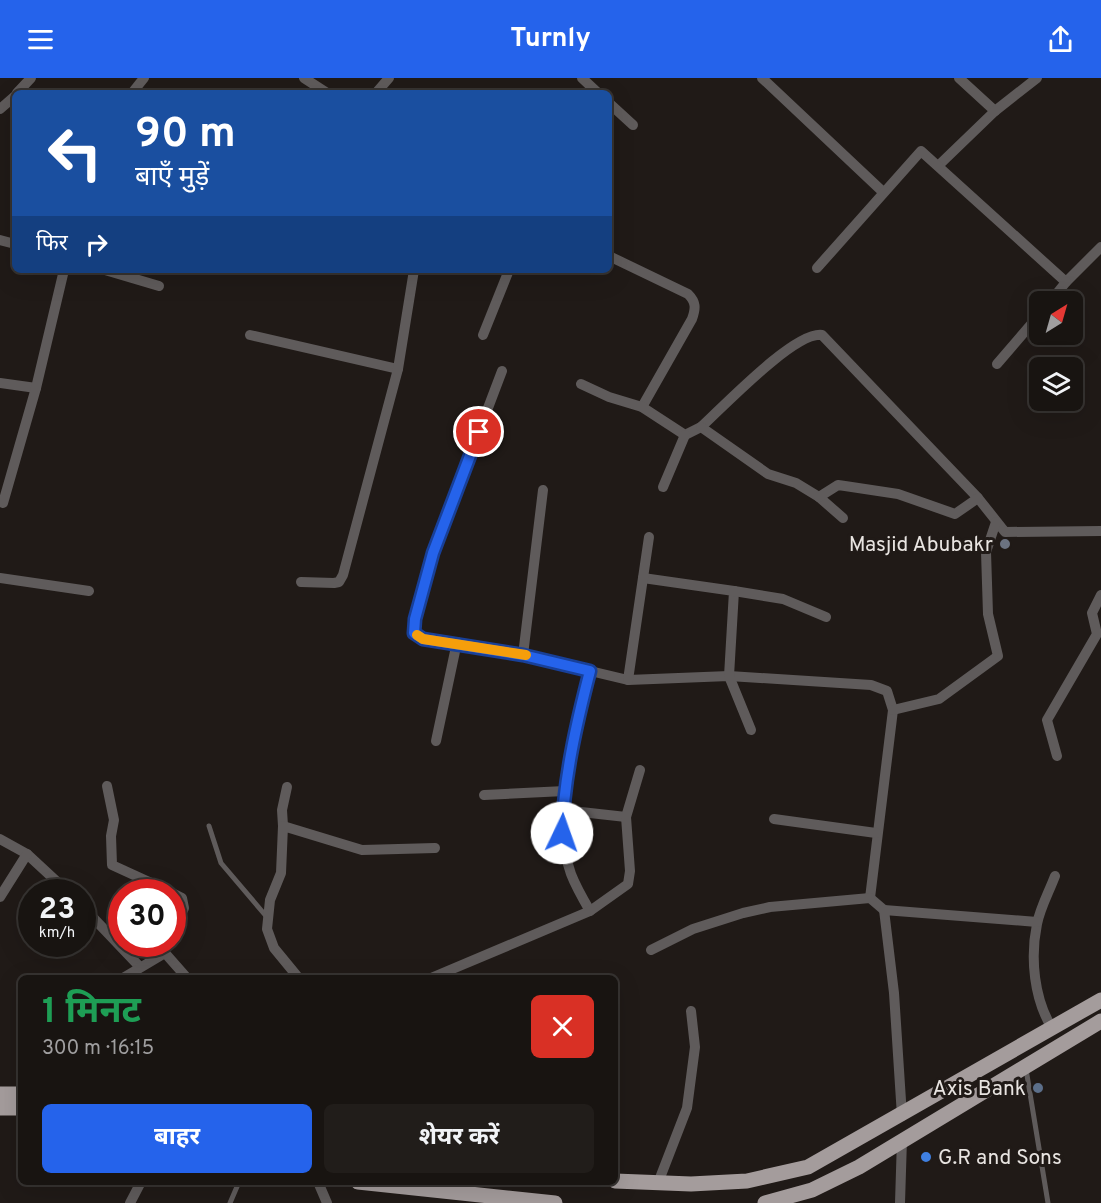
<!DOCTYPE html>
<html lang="hi">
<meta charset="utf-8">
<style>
:root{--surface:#181411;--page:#211d1a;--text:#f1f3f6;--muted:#9f9e9f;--line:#363331;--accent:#2563eb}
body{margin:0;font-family:Overpass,"Noto Sans Devanagari",sans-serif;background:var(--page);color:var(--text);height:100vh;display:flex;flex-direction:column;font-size:22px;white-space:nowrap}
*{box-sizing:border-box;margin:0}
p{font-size:20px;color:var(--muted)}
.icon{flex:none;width:33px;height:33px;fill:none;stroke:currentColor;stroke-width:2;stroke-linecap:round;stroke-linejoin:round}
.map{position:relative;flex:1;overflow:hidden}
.panel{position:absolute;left:18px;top:897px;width:600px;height:210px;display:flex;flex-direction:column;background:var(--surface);border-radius:9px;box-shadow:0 6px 24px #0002,0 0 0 2px var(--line)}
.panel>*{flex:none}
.banner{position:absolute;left:12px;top:12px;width:600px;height:183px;border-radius:9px;box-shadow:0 6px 24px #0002,0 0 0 2px var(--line);background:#1a4fa0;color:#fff;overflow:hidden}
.needle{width:39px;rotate:37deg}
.controls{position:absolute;left:1029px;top:213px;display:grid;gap:12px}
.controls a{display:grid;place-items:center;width:54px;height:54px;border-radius:9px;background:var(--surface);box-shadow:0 6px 24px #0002,0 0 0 2px var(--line);font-size:30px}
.speed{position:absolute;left:18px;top:801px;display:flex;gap:12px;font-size:30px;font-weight:700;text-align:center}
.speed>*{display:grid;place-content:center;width:78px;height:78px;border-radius:50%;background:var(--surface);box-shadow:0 6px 24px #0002,0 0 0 2px var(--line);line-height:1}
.speed small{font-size:15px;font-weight:400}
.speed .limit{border:9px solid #d22;background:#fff;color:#111}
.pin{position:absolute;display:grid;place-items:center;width:51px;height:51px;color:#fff;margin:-26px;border:3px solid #fff;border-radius:50%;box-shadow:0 2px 6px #0007}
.me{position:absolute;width:66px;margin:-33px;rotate:3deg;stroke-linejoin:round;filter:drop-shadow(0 0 4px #0008)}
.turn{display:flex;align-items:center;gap:21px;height:126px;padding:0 24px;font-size:27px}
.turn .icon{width:78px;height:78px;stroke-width:2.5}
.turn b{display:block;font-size:42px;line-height:51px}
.then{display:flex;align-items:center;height:57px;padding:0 24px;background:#0003;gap:12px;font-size:22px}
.round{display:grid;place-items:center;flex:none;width:63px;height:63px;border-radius:9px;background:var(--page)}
.overview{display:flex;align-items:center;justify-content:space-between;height:102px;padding:0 24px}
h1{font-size:36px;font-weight:700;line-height:45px;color:#1e9e55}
.cta{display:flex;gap:12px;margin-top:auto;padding:12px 24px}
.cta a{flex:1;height:69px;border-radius:9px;background:var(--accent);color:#fff;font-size:24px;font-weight:700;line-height:69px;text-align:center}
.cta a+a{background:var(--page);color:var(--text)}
header{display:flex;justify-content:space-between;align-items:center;height:78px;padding:0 24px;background:var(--accent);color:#fff;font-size:27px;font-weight:700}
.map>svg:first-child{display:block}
</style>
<header><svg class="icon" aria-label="menu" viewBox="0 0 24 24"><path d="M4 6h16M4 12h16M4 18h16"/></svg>Turnly<svg class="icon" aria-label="share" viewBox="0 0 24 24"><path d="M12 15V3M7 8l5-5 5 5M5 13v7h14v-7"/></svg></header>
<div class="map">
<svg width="1101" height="1125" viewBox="0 0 1101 1125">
<rect width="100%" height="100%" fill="#201a17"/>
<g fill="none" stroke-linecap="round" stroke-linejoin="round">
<!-- service -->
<g stroke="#5f5b5b" stroke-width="5">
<path d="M209,748L221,785L266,838"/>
<path d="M1026,991L1048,1125"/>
<path d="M230,1125L239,1104"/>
</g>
<!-- minor -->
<g stroke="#5f5b5b" stroke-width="10">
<path d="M304,0L327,15"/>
<path d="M582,0L598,15"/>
<path d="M762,0L882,113"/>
<path d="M959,0L995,33"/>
<path d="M17,15L31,0"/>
<path d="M132,15L144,0"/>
<path d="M376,15L389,0"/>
<path d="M609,25L633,47"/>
<path d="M0,31L15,18"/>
<path d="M939,87L995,33L1037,0"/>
<path d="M0,162L15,166"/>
<path d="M609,178L688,216C696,224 696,230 692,241L642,329"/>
<path d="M817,190L921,73L1066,204L1101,169"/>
<path d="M105,192L159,208"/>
<path d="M1050,224L1066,204"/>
<path d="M250,257L398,291"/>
<path d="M483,257L509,192"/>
<path d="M997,286L1040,236"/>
<path d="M502,293L433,475L415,541L414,555L423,561L523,577L628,602L729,598L871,607L887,613L893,632L870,820"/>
<path d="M0,305L36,310"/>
<path d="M581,306L609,319L642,329L685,357L701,349C723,329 795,253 822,257L978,420L1005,454L1101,453"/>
<path d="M701,349L768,396L796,405L819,419L843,440"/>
<path d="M663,409L685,357"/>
<path d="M819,419L838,407L845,408L898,416L955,436L978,420"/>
<path d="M3,425L36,310L64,192"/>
<path d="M0,500L89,513"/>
<path d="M643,500L734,513L729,598L751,652"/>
<path d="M301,504L334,505L339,504L343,497L398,291L414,192"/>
<path d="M734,513L783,521L826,539"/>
<path d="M523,577L543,412"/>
<path d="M628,602L649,459"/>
<path d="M893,632L939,621L998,578L988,536L986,474L996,444"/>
<path d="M436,663L457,564"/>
<path d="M1057,678L1047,642L1097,556L1092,535L1101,517"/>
<path d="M107,708L114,742L111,758L112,787L171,814"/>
<path d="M484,717L565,713"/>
<path d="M563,732L626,739"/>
<path d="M774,741L876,755"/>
<path d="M283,748L282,732L287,709"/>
<path d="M0,761L27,776L68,814"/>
<path d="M172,815L182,820L184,830L172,857"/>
<path d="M0,819L27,776"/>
<path d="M82,828L139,888"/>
<path d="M590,833C583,821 576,809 571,796C549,736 574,653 590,593"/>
<path d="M651,872L693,851L743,835L770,829L870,820L884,832"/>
<path d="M297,898L274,870L267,851L270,822L281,795L283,748L362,772L435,770"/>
<path d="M123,900L165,875L187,900"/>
<path d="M295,900H343"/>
<path d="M431,900L590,833L628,806L630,793L626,739L640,692"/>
<path d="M1052,950C1034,921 1030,880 1037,846C1040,830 1049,814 1055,798"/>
<path d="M902,1038L894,915L884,832L1037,844"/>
<path d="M318,1104L327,1125"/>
<path d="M658,1105L687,1030L695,969L691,933"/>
<path d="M130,1125L141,1104"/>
<path d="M900,1125L902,1061"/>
</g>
<!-- primary -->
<g stroke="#a49c9c" stroke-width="15">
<path d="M0,1016H21"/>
<path d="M0,1030H21"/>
<path d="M615,1103L691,1106L747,1103L808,1089L1101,922"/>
<path d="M358,1104L555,1125"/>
<path d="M765,1125L812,1112L859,1089L1101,943"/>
</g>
</g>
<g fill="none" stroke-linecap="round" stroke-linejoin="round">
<defs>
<path id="route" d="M479,354L433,475L415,541L414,555L423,561L523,577L590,593C576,647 564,700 562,755"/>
</defs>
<!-- route casing -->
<use href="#route" stroke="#184099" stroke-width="15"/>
<!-- route -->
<use href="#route" stroke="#2563eb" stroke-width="10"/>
<!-- slow -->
<path stroke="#f59e0b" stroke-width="10" d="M417,557L423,561L526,577"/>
</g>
<!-- markers -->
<circle fill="#6b7280" stroke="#201a17" stroke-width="2" cx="1005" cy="466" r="6"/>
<circle fill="#5c6f8a" stroke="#201a17" stroke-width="2" cx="1038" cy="1010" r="6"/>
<circle fill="#3f7fe0" stroke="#201a17" stroke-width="2" cx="926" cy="1079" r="6"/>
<g text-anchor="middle" stroke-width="6" stroke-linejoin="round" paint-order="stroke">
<!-- poi labels -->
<g font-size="21" fill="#e8e4e1" stroke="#201a17" text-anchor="end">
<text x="993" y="473">Masjid Abubakr</text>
<text x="1026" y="1017">Axis Bank</text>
<text x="938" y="1086" text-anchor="start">G.R and Sons</text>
</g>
</g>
</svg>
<div class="controls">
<a><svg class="needle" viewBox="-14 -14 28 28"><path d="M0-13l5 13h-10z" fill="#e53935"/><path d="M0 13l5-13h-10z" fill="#9f9e9f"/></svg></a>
<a><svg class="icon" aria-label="layers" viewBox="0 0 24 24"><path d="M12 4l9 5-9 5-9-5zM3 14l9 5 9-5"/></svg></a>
</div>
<div class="speed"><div>23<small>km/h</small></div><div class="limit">30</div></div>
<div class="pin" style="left:479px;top:354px;background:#d93025"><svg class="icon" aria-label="arrive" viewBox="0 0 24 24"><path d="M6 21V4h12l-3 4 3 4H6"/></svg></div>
<svg class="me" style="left:562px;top:755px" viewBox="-20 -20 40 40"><circle r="19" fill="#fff"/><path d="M0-13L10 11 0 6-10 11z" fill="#2563eb"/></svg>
<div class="banner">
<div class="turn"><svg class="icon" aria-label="left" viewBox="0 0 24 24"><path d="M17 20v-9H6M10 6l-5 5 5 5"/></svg><div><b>90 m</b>बाएँ मुड़ें</div></div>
<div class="then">फिर<svg class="icon" aria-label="right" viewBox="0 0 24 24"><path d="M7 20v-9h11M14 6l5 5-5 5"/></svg></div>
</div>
<section class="panel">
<div class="overview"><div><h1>1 मिनट</h1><p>300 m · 16:15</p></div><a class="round" style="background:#d93025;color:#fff"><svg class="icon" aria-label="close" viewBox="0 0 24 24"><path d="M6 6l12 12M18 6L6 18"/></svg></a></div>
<div class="cta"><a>बाहर</a><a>शेयर करें</a></div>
</section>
</div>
